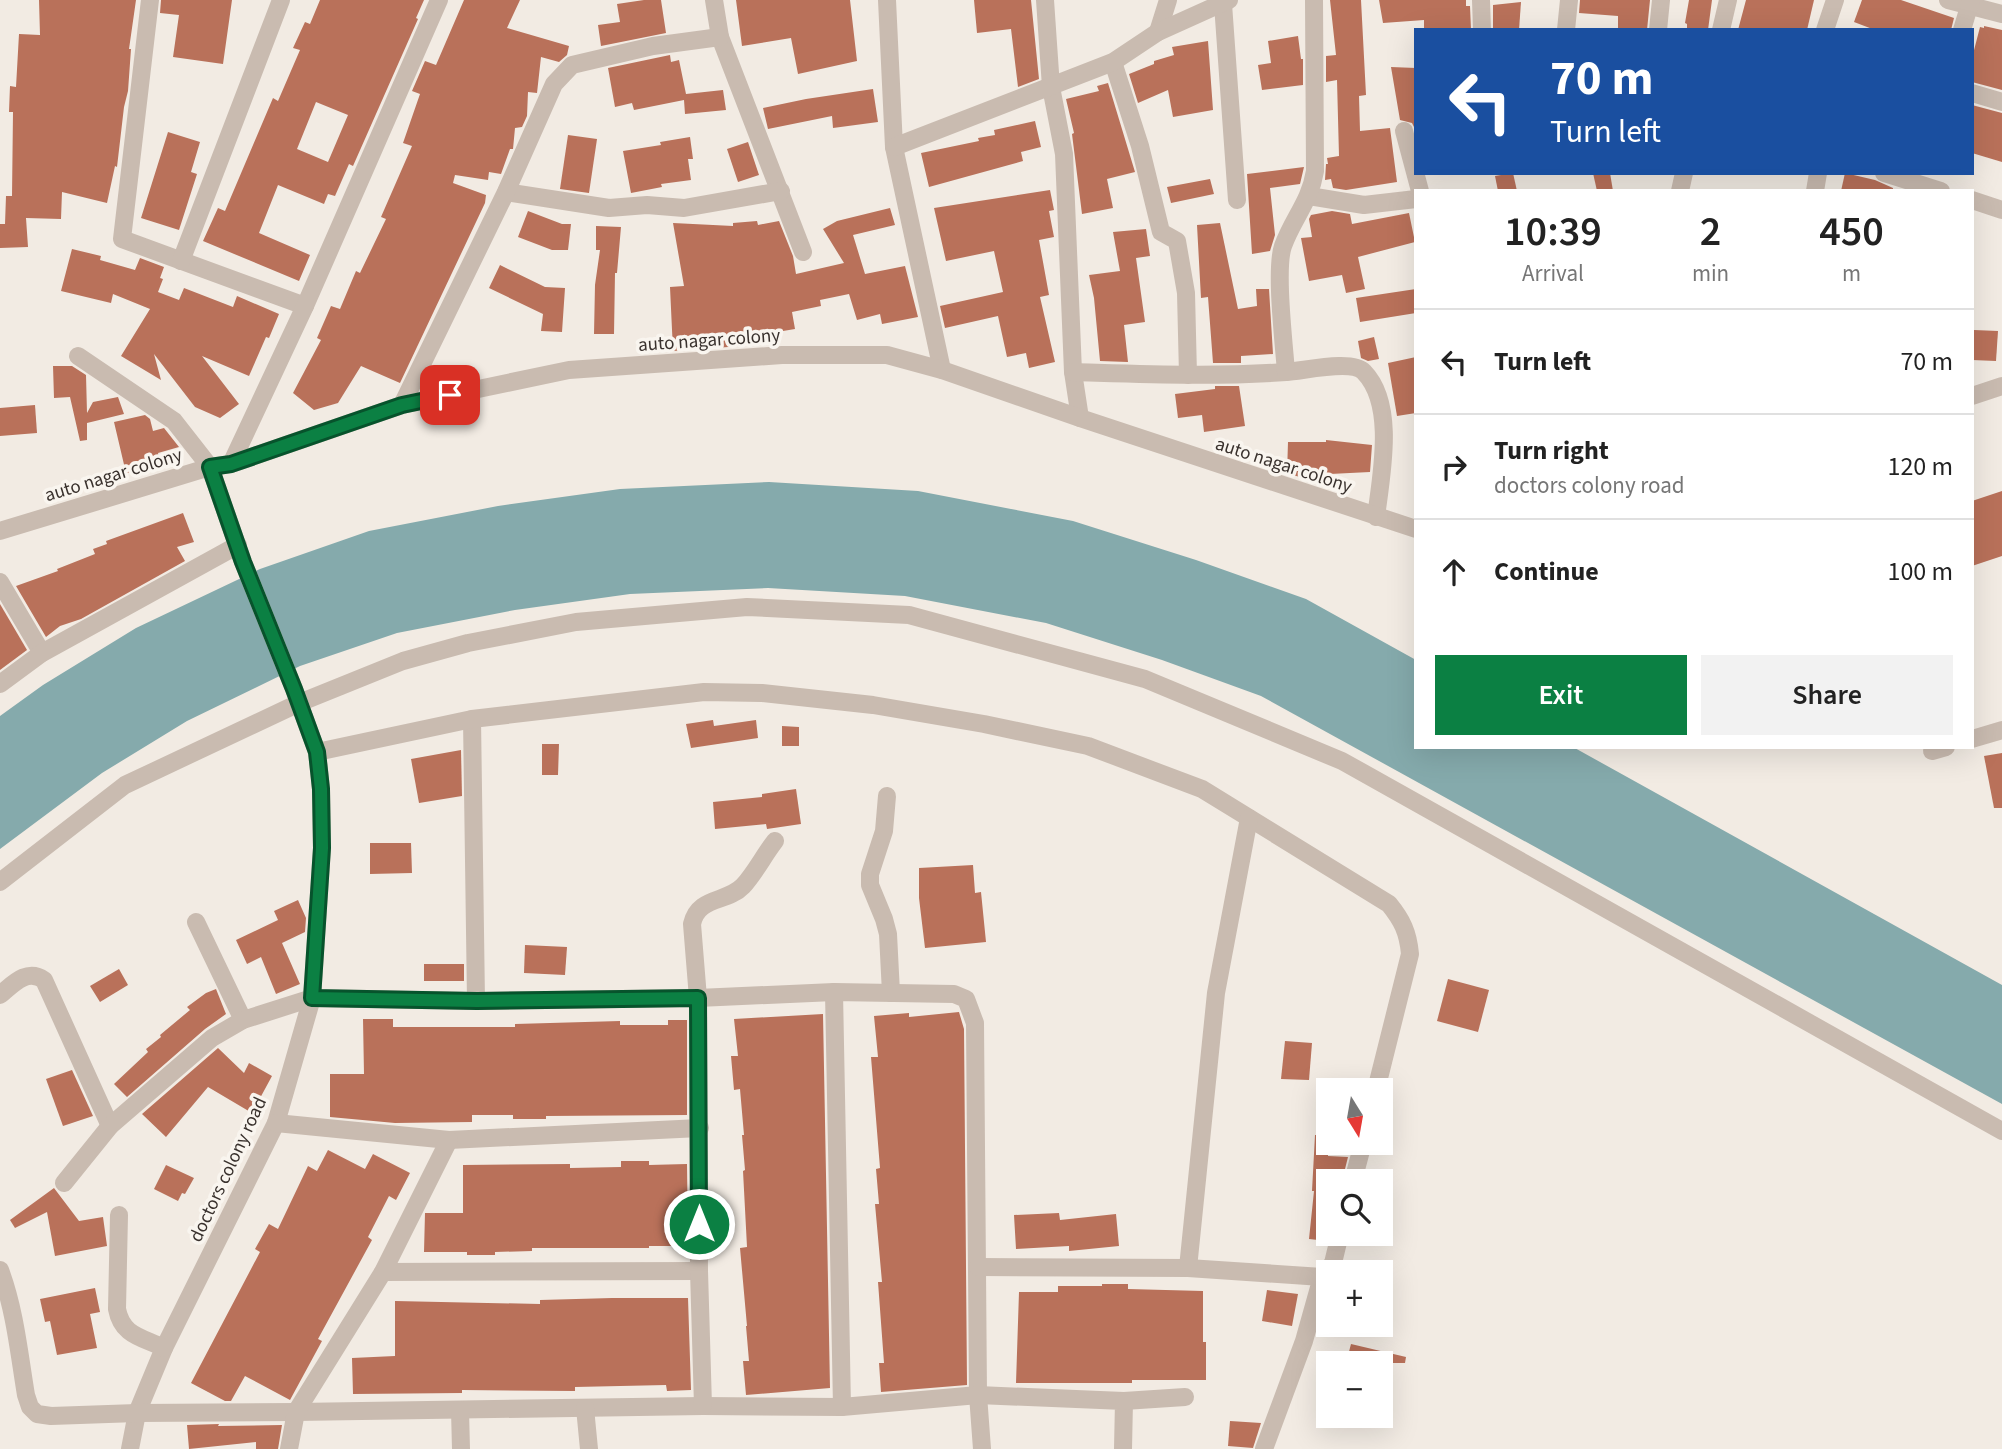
<!DOCTYPE html>
<meta charset="utf-8">
<style>
:root{--surface:#fff;--page:#f2f2f2;--text:#222;--muted:#767676;--line:#e0e0e0;--accent:#0b8043}
body{margin:0;font-family:"Source Sans 3",sans-serif;background:var(--page);color:var(--text);height:100vh;display:flex;flex-direction:column;font-size:26px;white-space:nowrap}
*{box-sizing:border-box;margin:0}
p{font-size:23px;color:var(--muted)}
.icon{flex:none;width:38px;height:38px;fill:none;stroke:currentColor;stroke-width:2;stroke-linecap:round;stroke-linejoin:round}
.map{position:relative;flex:1;overflow:hidden}
.side{position:absolute;left:1414px;top:189px;width:560px;height:560px;display:flex;flex-direction:column;background:var(--surface);border-radius:0px;box-shadow:0 7px 28px #0002}
.side>*{flex:none}
.hud{position:absolute;left:1414px;top:28px;width:560px;height:147px;border-radius:0px;box-shadow:0 7px 28px #0002;background:#1a4fa0;color:#fff;overflow:hidden}
.needle{width:46px;rotate:169deg}
.buttons{position:absolute;left:1316px;top:1078px;display:grid;gap:14px}
.buttons a{display:grid;place-items:center;width:77px;height:77px;border-radius:0px;background:var(--surface);box-shadow:0 7px 28px #0002;font-size:35px}
.pin{position:absolute;display:grid;place-items:center;width:60px;height:60px;color:#fff;margin:-30px;border-radius:14px;box-shadow:0 4px 10px #0006}
.me{position:absolute;width:77px;margin:-38px;rotate:0deg;stroke-linejoin:round;filter:drop-shadow(0 0 5px #0008)}
.turn{display:flex;align-items:center;gap:24px;height:147px;padding:0 21px;font-size:32px}
.turn .icon{width:91px;height:91px;stroke-width:2.5}
.turn b{display:block;font-size:49px;line-height:60px}
.eta{display:flex;justify-content:space-evenly;align-items:center;height:119px;text-align:center}
.eta b{font-size:42px;font-weight:600;line-height:49px}
.cta{display:flex;gap:14px;margin-top:auto;padding:14px 21px}
.cta a{flex:1;height:80px;border-radius:0px;background:var(--accent);color:#fff;font-size:28px;font-weight:600;line-height:80px;text-align:center}
.cta a+a{background:var(--page);color:var(--text)}
ul{padding:0;list-style:none}
li{display:flex;align-items:center;gap:21px;height:105px;padding:0 21px;border-top:2px solid var(--line)}
li div{flex:1}
li b{display:block;font-size:26px}
li em{font-style:normal}
.map>svg:first-child{display:block}
</style>
<div class="map">
<svg width="2002" height="1449" viewBox="0 0 2002 1449">
<rect width="100%" height="100%" fill="#f2ebe3"/>
<!-- water -->
<path fill="#85aaac" d="M769,482L918,491L1073,521L1196,560L1306,599L1416,660V747H1573L2002,985V1104L1261,696L1162,660L1046,623L905,596L768,588L630,594L515,610L397,633L300,666L187,721L102,773L0,849V716L43,685L136,628L260,569L369,531L498,506L620,489Z"/>
<!-- building -->
<g fill="#b9715a" fill-rule="evenodd">
<path d="M39,0H136L129,49H131L128,91L124,107L117,167L115,166L107,203L62,192L61,219L26,218L28,247L0,248V224H5L6,196H12L13,112H9L10,86L16,87L19,34L40,35Z"/>
<path d="M161,0H232L223,64L173,57L179,15L160,13Z"/>
<path d="M320,0H424L416,18L418,19L353,166L349,164L335,196L328,194L324,204L278,185L259,233L310,255L299,281L203,241L218,208L225,211L273,98L278,101L300,50L293,48L305,22L310,24ZM316,102L348,115L328,162L297,149Z"/>
<path d="M464,0H520L507,28L569,46L567,55L559,62L541,57L537,93L528,92L527,116L522,127L515,128L513,149H510L501,174L489,172L488,180L455,175L453,183L486,195L485,203L400,383L361,366L338,403L314,410L293,393L321,340L317,338L331,306L340,309L356,271L360,273L386,219L381,217L412,146L403,143L420,94L412,91L425,61L436,65Z"/>
<path d="M644,0H661L666,33L601,46L598,25L620,22L617,4Z"/>
<path d="M736,0H850L857,61L798,74L791,38L742,46Z"/>
<path d="M974,0H1031L1039,79L1018,87L1011,29L977,33Z"/>
<path d="M1330,0H1361L1366,95L1359,96L1360,131L1390,128L1397,182L1346,190L1333,188L1331,179L1325,180L1326,164H1328L1327,158L1339,156L1337,80L1326,82V56L1336,55Z"/>
<path d="M1379,0H1466V6H1470L1471,30H1424V20L1383,23Z"/>
<path d="M1580,0H1650L1647,30H1618V16L1579,13Z"/>
<path d="M1689,0H1712L1708,30H1687V24L1685,23Z"/>
<path d="M1746,0H1814L1807,30H1738Z"/>
<path d="M1862,0H1901L1954,18L1951,30H1875L1854,22Z"/>
<path d="M1521,2L1519,30H1493V5Z"/>
<path d="M1984,26L2002,30V90L1972,82V58L1980,27L1984,28Z"/>
<path d="M1298,36L1301,59H1303V85L1262,90L1258,65L1271,63L1268,41Z"/>
<path d="M1208,41L1213,110L1173,117L1168,90L1138,103L1129,74L1154,64V61L1174,55L1172,47Z"/>
<path d="M670,55L671,62L679,60L686,94L723,90L726,110L685,114L684,100L634,110L632,103L615,107L608,68Z"/>
<path d="M1391,67L1416,68V131L1412,123L1400,120Z"/>
<path d="M1108,83L1135,172L1107,179L1113,208L1082,214L1072,134L1074,133L1066,99L1099,91L1097,86Z"/>
<path d="M873,89L878,122L833,128L832,116L768,129L763,108L806,99Z"/>
<path d="M1972,105L2002,113V162L1972,153Z"/>
<path d="M1035,121L1041,147L1021,152L1023,161L929,187L921,153L979,141L978,138L995,135L994,130Z"/>
<path d="M168,132L200,142L191,172L197,174L179,230L141,218Z"/>
<path d="M568,135L597,139L589,193L560,189Z"/>
<path d="M690,137L693,159H688L691,180L661,184L662,187L631,193L623,151L661,145L660,142Z"/>
<path d="M748,142L759,175L738,182L727,149Z"/>
<path d="M1304,167L1300,184L1270,188L1275,235L1270,251L1252,254L1247,174Z"/>
<path d="M1513,173L1517,191H1498L1495,176Z"/>
<path d="M1593,173H1610L1613,191H1597Z"/>
<path d="M1845,173L1875,180L1893,188V191H1841Z"/>
<path d="M1210,179L1214,194L1171,203L1167,187Z"/>
<path d="M1050,190L1054,210L1049,211L1054,237L1039,240L1049,295L1040,297L1055,362L1029,368L1026,353L1007,357L998,316L945,328L940,306L1003,292L994,251L946,261L934,208Z"/>
<path d="M890,208L895,225L853,235L865,274L905,266L918,317L882,324L880,314L857,320L849,294L820,300L821,306L792,312L795,329L741,338L742,346L673,351L670,287L684,286L673,223L733,226V223L757,221L758,225L779,221L793,256L796,274L844,263L823,229L837,221Z"/>
<path d="M528,211L562,224H571L568,250H552L518,237Z"/>
<path d="M1332,211L1350,214L1352,224L1409,213L1415,242L1358,257L1365,289L1346,293L1342,275L1309,281L1301,238L1312,237L1309,219L1311,215Z"/>
<path d="M1220,223L1238,309L1257,306L1256,289H1269L1273,354L1241,356V363H1213L1208,297L1201,298L1197,225Z"/>
<path d="M596,226L621,227L617,273H615L614,334H594L595,285L600,250H596Z"/>
<path d="M1146,229L1150,256L1136,258L1145,322L1124,325L1128,362L1100,361L1094,298L1089,275L1120,271L1113,232Z"/>
<path d="M72,249L101,256L100,260L135,270L140,258L164,267L160,278L163,279L158,292L179,300L184,288L233,307L237,296L279,314L269,338L266,337L249,376L202,356L239,404L220,418L195,407L154,354L161,380L121,356L150,309L113,294L111,303L61,291Z"/>
<path d="M500,265L545,287L565,288L562,332L541,331L543,314L489,288Z"/>
<path d="M1416,289V313L1360,322L1356,298Z"/>
<path d="M1974,330L1998,331L1996,361L1972,360Z"/>
<path d="M1374,337L1379,359L1368,361L1361,358L1358,341Z"/>
<path d="M1416,357V413L1397,416L1388,363Z"/>
<path d="M53,366H72L86,375L87,413L93,402L118,397L124,414L87,423V440L80,441L70,397L54,398Z"/>
<path d="M1215,386H1239L1245,426L1204,432L1202,415L1178,418L1175,394L1215,389Z"/>
<path d="M35,405L37,433L0,436V408Z"/>
<path d="M145,415L150,419L153,431L164,428L179,447L158,453L161,466L126,473L114,422Z"/>
<path d="M1326,440L1372,445L1370,472L1310,475V479L1287,474L1288,442H1326Z"/>
<path d="M2002,491V556L1972,566V501Z"/>
<path d="M183,513L194,542L177,547L185,561L81,619L60,626L46,637L16,586L58,571L57,569L95,554L93,549L107,544L106,541Z"/>
<path d="M0,604L27,650L0,670Z"/>
<path d="M713,720L714,726L756,720L758,738L691,748L686,724Z"/>
<path d="M782,726L799,727V746H782Z"/>
<path d="M542,744H559L558,775H542Z"/>
<path d="M461,750L462,796L419,803L411,759Z"/>
<path d="M2002,753V808H1994L1984,756Z"/>
<path d="M796,789L801,824L767,829L766,824L715,829L713,802L762,797V794Z"/>
<path d="M370,843H411L412,873L370,874Z"/>
<path d="M973,865L975,893L981,892L986,942L925,948L919,898V868Z"/>
<path d="M298,900L306,918L305,932L282,943L300,984L276,994L261,957L247,964L236,940L278,920L274,911Z"/>
<path d="M525,945L567,947L565,975L524,973Z"/>
<rect x="424" y="964" width="40" height="17"/>
<path d="M119,969L128,985L100,1002L90,986Z"/>
<path d="M1448,979L1489,990L1478,1032L1437,1021Z"/>
<path d="M216,989L226,1014L205,1029L127,1097L114,1084L148,1052L146,1049L161,1037L160,1035L190,1010L187,1007L206,993Z"/>
<path d="M959,1012L964,1029L967,1385L881,1392L879,1363H884L878,1282H882L875,1204H879L876,1169L880,1168L871,1057H878L874,1016L909,1013V1017Z"/>
<path d="M823,1014L830,1388L746,1395L743,1361H749L746,1326H747L740,1248L747,1247L743,1171L745,1170L742,1135H744L740,1089L734,1090L731,1056H738L734,1019Z"/>
<path d="M363,1019H393V1027H515V1024L620,1021V1025H668V1020H687V1115L546,1116V1119H513V1115H472V1122L395,1123L330,1117V1074H364Z"/>
<path d="M1285,1041L1312,1043L1309,1080L1281,1079Z"/>
<path d="M218,1048L244,1073L249,1063L272,1076L252,1113L208,1087L166,1137L142,1114Z"/>
<path d="M72,1070L93,1116L63,1126L46,1079Z"/>
<path d="M1315,1135H1328V1156L1348,1157L1342,1181H1328L1327,1241L1309,1239L1314,1191H1312Z"/>
<path d="M328,1150L365,1169L373,1154L410,1173L396,1200L389,1196L368,1237L372,1240L318,1339L322,1341L290,1400L245,1376L231,1401H225L191,1383L260,1252L255,1249L269,1224L278,1229L308,1166L317,1171Z"/>
<path d="M621,1161H649V1165L687,1164L688,1246H649V1248H532V1251L495,1252V1255H467V1252H424L425,1213H463V1165L570,1164V1168L621,1167Z"/>
<path d="M166,1165L194,1178L185,1194L182,1193L178,1201L154,1189Z"/>
<path d="M54,1188L79,1221L103,1217L107,1246L55,1256L47,1212L15,1228L10,1220Z"/>
<path d="M1059,1213L1060,1220L1116,1214L1119,1246L1069,1251V1246L1016,1249L1014,1215Z"/>
<path d="M1102,1284H1128V1289L1203,1291V1342H1206V1380H1132V1383H1016L1019,1292H1058V1286H1102Z"/>
<path d="M95,1288L100,1312L90,1314L97,1348L57,1355L50,1321L45,1322L40,1299Z"/>
<path d="M1267,1290L1298,1294L1292,1326L1262,1321Z"/>
<path d="M612,1298H688L691,1390L667,1391L666,1385L575,1387V1391L462,1390V1393L353,1394L352,1358L395,1356V1301L540,1304V1300Z"/>
<path d="M1351,1344L1406,1357L1405,1363H1346Z"/>
<path d="M1230,1421L1261,1423L1253,1448L1228,1446Z"/>
<path d="M219,1424L218,1426L282,1425L278,1449H256V1442L189,1449L187,1425Z"/>
</g>
<g fill="none" stroke-linecap="round" stroke-linejoin="round">
<!-- minor -->
<g stroke="#c9bbb0" stroke-width="18">
<path d="M150,0L122,239L305,306"/>
<path d="M887,0L894,147L942,370"/>
<path d="M1045,0L1051,87L1064,154L1073,372L1080,418"/>
<path d="M1481,0L1482,30"/>
<path d="M1948,0L2002,14"/>
<path d="M1223,4L1237,200"/>
<path d="M1566,30L1569,0"/>
<path d="M1658,30L1661,0"/>
<path d="M1721,30L1728,0"/>
<path d="M1825,30L1835,0"/>
<path d="M1962,30L1971,0"/>
<path d="M1158,32L1168,0"/>
<path d="M720,37L803,252"/>
<path d="M1113,62L1140,146L1161,232L1177,241L1186,293L1188,375"/>
<path d="M1972,93L2002,102"/>
<path d="M1404,131L1420,191"/>
<path d="M894,147L1113,62L1158,32L1229,0"/>
<path d="M1884,173L1941,191"/>
<path d="M1680,191L1684,173"/>
<path d="M1815,191L1818,173"/>
<path d="M506,192L609,208L647,205L684,208L781,191"/>
<path d="M1309,196L1364,205L1416,199"/>
<path d="M1972,200L2002,210"/>
<path d="M181,261L281,0"/>
<path d="M78,356L174,421L210,467L243,562L294,689L317,752L321,789L322,848L312,998L276,1123L164,1348L137,1413L130,1449"/>
<path d="M1073,372C1144,374 1215,377 1286,372C1304,371 1352,359 1364,372C1396,405 1381,476 1376,517"/>
<path d="M1286,372C1284,344 1275,269 1283,246C1293,218 1310,202 1315,171L1314,0"/>
<path d="M1972,396L2002,386"/>
<path d="M402,405L506,192L554,84L572,65L653,46L720,37L714,0"/>
<path d="M231,464L305,306L439,0"/>
<path d="M0,531L210,467L231,464L402,405L569,370L782,355H887L942,370L1080,418L1416,529"/>
<path d="M0,582L42,653"/>
<path d="M0,684L42,653L238,545"/>
<path d="M472,719L476,1001"/>
<path d="M1972,739L2002,730"/>
<path d="M1932,751L1946,747"/>
<path d="M317,752L472,719L704,692L762,693L873,705L984,724L1088,746L1202,789L1389,904C1402,920 1408,932 1410,954L1376,1090"/>
<path d="M887,796L884,831L870,874V885L884,919L888,934L891,993"/>
<path d="M0,882L125,785L299,703L403,661L468,643L576,622L747,607L909,615L1145,679L1342,761L2002,1131"/>
<path d="M196,922L243,1020"/>
<path d="M834,992L842,1407"/>
<path d="M0,995C13,984 27,968 44,980L110,1126"/>
<path d="M276,1123L449,1140L700,1128"/>
<path d="M1353,1181L1363,1143"/>
<path d="M64,1183L110,1126L212,1038L243,1020L312,998L476,1001L698,998L834,992L954,994L966,999L975,1023L978,1395L982,1449"/>
<path d="M119,1215L117,1309C122,1336 142,1337 164,1348"/>
<path d="M978,1267L1188,1268L1322,1277L1333,1263L1340,1234"/>
<path d="M1188,1268L1216,993L1249,818"/>
<path d="M0,1270C15,1310 19,1353 26,1395L30,1407L37,1414L51,1416L137,1413L296,1412L703,1406L842,1407L978,1395L1124,1401L1123,1449"/>
<path d="M383,1272L699,1271"/>
<path d="M1124,1401L1185,1397"/>
<path d="M703,1406L699,1271L698,998L692,924C698,896 727,903 743,886C755,873 764,855 775,841"/>
<path d="M585,1408L589,1449"/>
<path d="M460,1410L461,1449"/>
<path d="M289,1449L296,1412L383,1272L449,1140"/>
<path d="M1264,1449L1304,1341L1322,1277"/>
</g>
</g>
<g fill="none" stroke-linecap="round" stroke-linejoin="round">
<defs>
<path id="route" d="M450,395L402,405L231,464L210,467L243,562L294,689L317,752L321,789L322,848L312,998L477,1001L698,998L699,1224"/>
</defs>
<!-- route casing -->
<use href="#route" stroke="#07532c" stroke-width="18"/>
<!-- route -->
<use href="#route" stroke="#0b8043" stroke-width="12"/>
</g>
<g text-anchor="middle" stroke-width="7" stroke-linejoin="round" paint-order="stroke">
<!-- street labels -->
<g font-size="19" fill="#39312d" stroke="#f9f5ef">
<text transform="translate(709 339) rotate(-4)" y="7">auto nagar colony</text>
<text transform="translate(1284 464) rotate(18)" y="7">auto nagar colony</text>
<text transform="translate(113 474) rotate(-17)" y="7">auto nagar colony</text>
<text transform="translate(227 1169) rotate(-65)" y="7">doctors colony road</text>
</g>
</g>
</svg>
<div class="buttons">
<a><svg class="needle" viewBox="-14 -14 28 28"><path d="M0-13l5 13h-10z" fill="#e53935"/><path d="M0 13l5-13h-10z" fill="#767676"/></svg></a>
<a><svg class="icon" aria-label="search" viewBox="0 0 24 24"><circle cx="10" cy="10" r="6"/><path d="M15 15l6 6"/></svg></a>
<a>+</a>
<a>−</a>
</div>
<div class="pin" style="left:450px;top:395px;background:#d93025"><svg class="icon" aria-label="arrive" viewBox="0 0 24 24"><path d="M6 21V4h12l-3 4 3 4H6"/></svg></div>
<svg class="me" style="left:699px;top:1224px" viewBox="-20 -20 40 40"><circle r="17" fill="#0b8043" stroke="#fff" stroke-width="3"/><path d="M0-11L8 9 0 5-8 9z" fill="#fff"/></svg>
<div class="hud">
<div class="turn"><svg class="icon" aria-label="left" viewBox="0 0 24 24"><path d="M17 20v-9H6M10 6l-5 5 5 5"/></svg><div><b>70 m</b>Turn left</div></div>
</div>
<section class="side">
<div class="eta">
<div><b>10:39</b><p>Arrival</p></div>
<div><b>2</b><p>min</p></div>
<div><b>450</b><p>m</p></div>
</div>
<ul>
<li><svg class="icon" aria-label="left" viewBox="0 0 24 24"><path d="M17 20v-9H6M10 6l-5 5 5 5"/></svg><div><b>Turn left</b></div><em>70 m</em></li>
<li><svg class="icon" aria-label="right" viewBox="0 0 24 24"><path d="M7 20v-9h11M14 6l5 5-5 5"/></svg><div><b>Turn right</b><p>doctors colony road</p></div><em>120 m</em></li>
<li><svg class="icon" aria-label="ahead" viewBox="0 0 24 24"><path d="M12 20V5M6 11l6-6 6 6"/></svg><div><b>Continue</b></div><em>100 m</em></li>
</ul>
<div class="cta"><a>Exit</a><a>Share</a></div>
</section>
</div>
